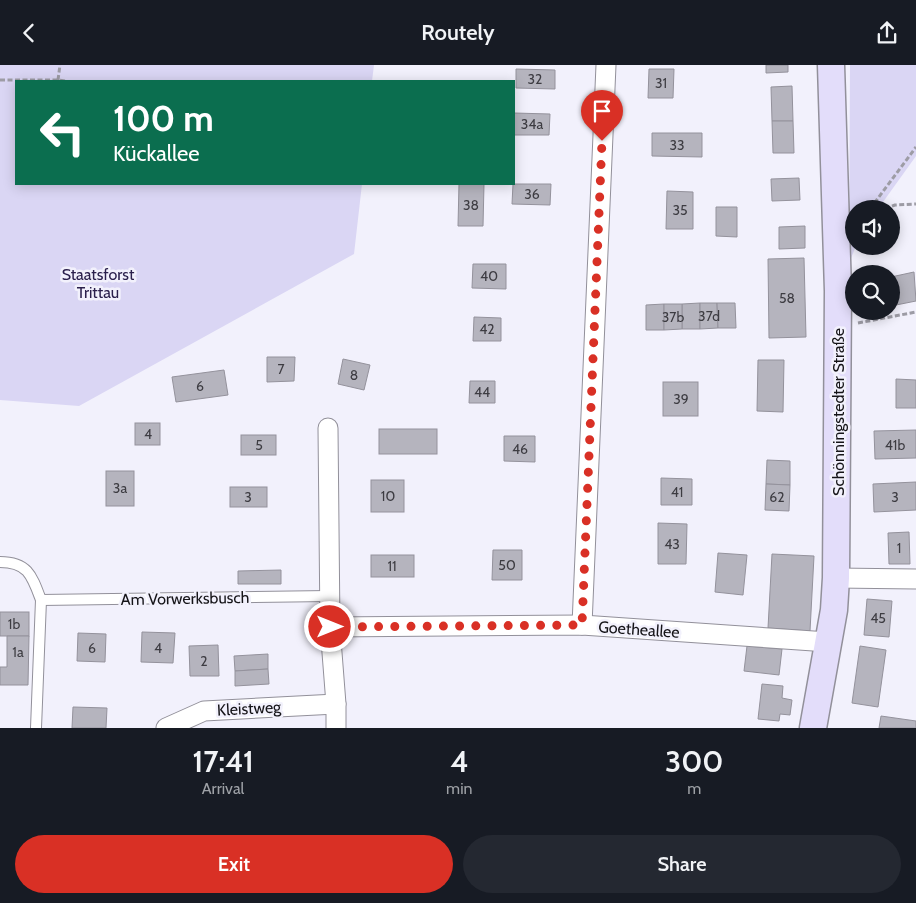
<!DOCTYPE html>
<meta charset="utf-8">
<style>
:root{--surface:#171b24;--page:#242831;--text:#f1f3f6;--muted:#9ea1a6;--accent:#d93025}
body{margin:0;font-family:Cabin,sans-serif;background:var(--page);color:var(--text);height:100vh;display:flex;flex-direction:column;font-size:19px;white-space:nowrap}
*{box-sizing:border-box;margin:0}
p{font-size:16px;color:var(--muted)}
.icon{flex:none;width:28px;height:28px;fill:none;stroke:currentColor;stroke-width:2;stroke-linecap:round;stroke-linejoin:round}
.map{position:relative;height:663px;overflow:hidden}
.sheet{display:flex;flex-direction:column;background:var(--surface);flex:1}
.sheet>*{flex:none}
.hud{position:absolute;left:15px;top:15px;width:500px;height:105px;border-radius:0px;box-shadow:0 2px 12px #0003;background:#0b6e4f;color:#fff;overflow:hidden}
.controls{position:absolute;left:845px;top:135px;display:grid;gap:10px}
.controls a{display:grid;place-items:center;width:55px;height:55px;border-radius:50%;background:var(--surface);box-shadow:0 2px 12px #0003;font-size:25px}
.pin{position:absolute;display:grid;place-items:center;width:42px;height:42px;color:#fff;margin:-51px -21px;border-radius:50% 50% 50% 0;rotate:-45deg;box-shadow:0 0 5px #0007}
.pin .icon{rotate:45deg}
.me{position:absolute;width:55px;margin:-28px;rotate:90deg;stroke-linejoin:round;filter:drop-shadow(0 0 4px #0008)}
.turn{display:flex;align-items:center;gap:18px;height:105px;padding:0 15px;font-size:22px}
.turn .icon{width:65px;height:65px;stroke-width:2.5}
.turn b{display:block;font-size:35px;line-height:42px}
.eta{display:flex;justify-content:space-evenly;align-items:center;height:85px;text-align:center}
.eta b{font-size:30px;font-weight:600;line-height:35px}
.button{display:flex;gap:10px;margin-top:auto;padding:10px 15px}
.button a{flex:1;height:58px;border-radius:30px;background:var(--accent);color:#fff;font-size:20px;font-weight:600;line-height:58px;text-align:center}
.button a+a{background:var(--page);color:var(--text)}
header{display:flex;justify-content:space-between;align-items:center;height:65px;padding:0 15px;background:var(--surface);font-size:22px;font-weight:600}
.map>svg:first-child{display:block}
</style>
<header><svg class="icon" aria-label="back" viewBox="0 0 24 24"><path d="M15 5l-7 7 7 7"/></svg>Routely<svg class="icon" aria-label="share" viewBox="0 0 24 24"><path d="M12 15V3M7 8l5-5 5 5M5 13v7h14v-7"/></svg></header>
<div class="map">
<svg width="916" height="663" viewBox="0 0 916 663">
<rect width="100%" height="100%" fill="#f2f1fc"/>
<!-- green -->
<g fill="#dad6f4">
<path d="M0,0H374L372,16H16V119H362L354,189L79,341L0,335Z"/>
<path d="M850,0H916V91L878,144H854V181H856L849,198Z"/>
</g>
<!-- building -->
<g fill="#b5b4be" stroke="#94929c">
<path d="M766,0H788V7L766,8Z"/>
<path d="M516,4L555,5V24L516,23Z"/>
<path d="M649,4H674L673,33H648Z"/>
<path d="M792,21L793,56H772L771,22Z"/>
<path d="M514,48L550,49L549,70H514Z"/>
<path d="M772,56H793L794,88H773Z"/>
<path d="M652,68H702V92L652,91Z"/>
<path d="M799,113L800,135L772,136L771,114Z"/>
<path d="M459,119H484L483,161H458Z"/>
<path d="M513,119H551L550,140L512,139Z"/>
<path d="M667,126L693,127V164H666Z"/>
<path d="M716,142H737V172L716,171Z"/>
<path d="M805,161V183L779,184V162Z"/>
<path d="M804,193L806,272L769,273L768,194Z"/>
<path d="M473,199H506V224L472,223Z"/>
<path d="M914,207L916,236L891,241V212Z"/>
<path d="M700,238V264H682V239Z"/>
<path d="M700,238H717L718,263L700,264Z"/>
<path d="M717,238H735L736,263H718Z"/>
<path d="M664,239V265H646V240Z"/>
<path d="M664,239H682V264L664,265Z"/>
<path d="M474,252L501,253V276H473Z"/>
<path d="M267,292H295L294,316L267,317Z"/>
<path d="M343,294L370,300L364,325L338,319Z"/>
<path d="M758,295H784L783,347L757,346Z"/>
<path d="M224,305L228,330L176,337L172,312Z"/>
<path d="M896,314L916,315V343H896Z"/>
<path d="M470,316H495V338H469Z"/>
<rect x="663" y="317" width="35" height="34"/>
<rect x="135" y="358" width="25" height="22"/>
<rect x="379" y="364" width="58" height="25"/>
<path d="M916,365V393L875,394L874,366Z"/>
<rect x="241" y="370" width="35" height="20"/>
<path d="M504,371H535V397L504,396Z"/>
<path d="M767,395L790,396V420L766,419Z"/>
<rect x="106" y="406" width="28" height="35"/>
<path d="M661,413L692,414V440H661Z"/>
<rect x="371" y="415" width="33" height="32"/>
<path d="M916,417V445L874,447L873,419Z"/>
<path d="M766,419L790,420L789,446L765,445Z"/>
<rect x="230" y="422" width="37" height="20"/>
<path d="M658,458L687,459L686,499H658Z"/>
<path d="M909,467L910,499H889L888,468Z"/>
<path d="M493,485H522V515H492Z"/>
<path d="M718,488L747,490L743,530L715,527Z"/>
<path d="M772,489L814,491L810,566L768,563Z"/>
<rect x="371" y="490" width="43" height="22"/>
<path d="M281,505V519H238V506Z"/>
<path d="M867,534L892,536L889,572L864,570Z"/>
<rect x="0" y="547" width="29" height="24"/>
<path d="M142,567L175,568L173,598L141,597Z"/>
<path d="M78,568L106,569L105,597L77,596Z"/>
<path d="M7,571H29L28,620H0V602H7Z"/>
<path d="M218,580L219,611H190L189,581Z"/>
<path d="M747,581L782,584L779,610L744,606Z"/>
<path d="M860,581L886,585L878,642L852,638Z"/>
<path d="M268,589V604L235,606L234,591Z"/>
<path d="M268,604L269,619L235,621V606Z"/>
<path d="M762,619L783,621L782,633L792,635L790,650L780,649L779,656L758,654Z"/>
<path d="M73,642L107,643L106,663H72Z"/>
<path d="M881,651L916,656V663H879Z"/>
</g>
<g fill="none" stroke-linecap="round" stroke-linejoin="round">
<defs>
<g id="lane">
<path d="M0,497C28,497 32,511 41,535L329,531"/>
<path d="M36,663L41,535"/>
</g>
<g id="street">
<path d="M328,363L330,562L336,639V663"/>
<path d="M836,513L916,514"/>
<path d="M582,560L606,0"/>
<path d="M330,562L582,560L828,577"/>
<path d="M166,663L204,646L336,639"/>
</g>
<path id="secondary" d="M813,663L834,545L836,513L838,226L831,0"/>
</defs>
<!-- lane casing -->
<use href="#lane" stroke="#92909a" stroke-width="12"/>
<!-- street casing -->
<use href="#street" stroke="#92909a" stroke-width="21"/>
<!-- secondary casing -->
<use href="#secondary" stroke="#92909a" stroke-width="29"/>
<!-- path -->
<g stroke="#9d9ca5" stroke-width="3" stroke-dasharray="5 2.5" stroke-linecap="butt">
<path d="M0,15H58L66,16"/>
<path d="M58,15L60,0"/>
<path d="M870,144L916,82"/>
<path d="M885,144L895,140L916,139"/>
<path d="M858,258L916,247"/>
</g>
<!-- lane -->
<use href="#lane" stroke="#fff" stroke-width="10"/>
<!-- street -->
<use href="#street" stroke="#fff" stroke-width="19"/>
<!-- secondary -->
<use href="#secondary" stroke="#e3ddfa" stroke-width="26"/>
</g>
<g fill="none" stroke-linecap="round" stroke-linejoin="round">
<!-- route -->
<path stroke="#d93025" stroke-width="9" stroke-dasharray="0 16.2" d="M330,562L582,560L602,76"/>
</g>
<g text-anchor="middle" stroke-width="5" stroke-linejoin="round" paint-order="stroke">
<!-- number labels -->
<g font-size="14" fill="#3d3c42">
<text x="535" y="19">32</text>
<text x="661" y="23">31</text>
<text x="532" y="64">34a</text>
<text x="677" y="85">33</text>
<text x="532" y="134">36</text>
<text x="471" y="145">38</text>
<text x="680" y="150">35</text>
<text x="489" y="216">40</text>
<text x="787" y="238">58</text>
<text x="709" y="256">37d</text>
<text x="673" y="257">37b</text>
<text x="487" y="269">42</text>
<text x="281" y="309">7</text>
<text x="354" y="315">8</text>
<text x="200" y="326">6</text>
<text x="482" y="332">44</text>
<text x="681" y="339">39</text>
<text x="148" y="374">4</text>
<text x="259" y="385">5</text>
<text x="895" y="385">41b</text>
<text x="520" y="389">46</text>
<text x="120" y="428">3a</text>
<text x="677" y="432">41</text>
<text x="388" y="436">10</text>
<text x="248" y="437">3</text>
<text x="777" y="437">62</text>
<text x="895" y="437">3</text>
<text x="672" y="484">43</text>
<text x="899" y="488">1</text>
<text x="507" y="505">50</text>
<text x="392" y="506">11</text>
<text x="878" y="558">45</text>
<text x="14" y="564">1b</text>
<text x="92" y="588">6</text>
<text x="158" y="588">4</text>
<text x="18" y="592">1a</text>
<text x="204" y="601">2</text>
</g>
<!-- park labels -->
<g font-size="16" fill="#2b204c" stroke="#f2f1fc">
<text x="98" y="215">Staatsforst<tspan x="98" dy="18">Trittau</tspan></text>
</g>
<!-- street labels -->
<g font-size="16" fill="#151418" stroke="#f2f1fc">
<text transform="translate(838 347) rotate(-90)" y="6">Schönningstedter Straße</text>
<text transform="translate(185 533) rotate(-1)" y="6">Am Vorwerksbusch</text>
<text transform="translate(639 564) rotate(4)" y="6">Goetheallee</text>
<text transform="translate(249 643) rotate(-3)" y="6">Kleistweg</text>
</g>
</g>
</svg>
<div class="controls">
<a><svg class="icon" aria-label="sound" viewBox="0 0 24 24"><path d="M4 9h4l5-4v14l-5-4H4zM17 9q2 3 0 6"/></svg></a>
<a><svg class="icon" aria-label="search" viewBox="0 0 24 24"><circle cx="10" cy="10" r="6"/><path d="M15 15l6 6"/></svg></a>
</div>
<div class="pin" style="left:602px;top:76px;background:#d93025"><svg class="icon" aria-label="arrive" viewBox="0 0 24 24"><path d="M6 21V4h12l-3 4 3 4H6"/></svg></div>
<svg class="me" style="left:330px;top:562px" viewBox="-20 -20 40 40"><circle r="17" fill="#d93025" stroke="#fff" stroke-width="3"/><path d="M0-11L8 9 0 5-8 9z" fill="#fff"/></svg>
<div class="hud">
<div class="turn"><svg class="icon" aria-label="left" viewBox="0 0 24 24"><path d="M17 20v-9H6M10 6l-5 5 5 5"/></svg><div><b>100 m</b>Kückallee</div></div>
</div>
</div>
<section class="sheet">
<div class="eta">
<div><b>17:41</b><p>Arrival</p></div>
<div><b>4</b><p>min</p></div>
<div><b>300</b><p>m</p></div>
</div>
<div class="button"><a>Exit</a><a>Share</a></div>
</section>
